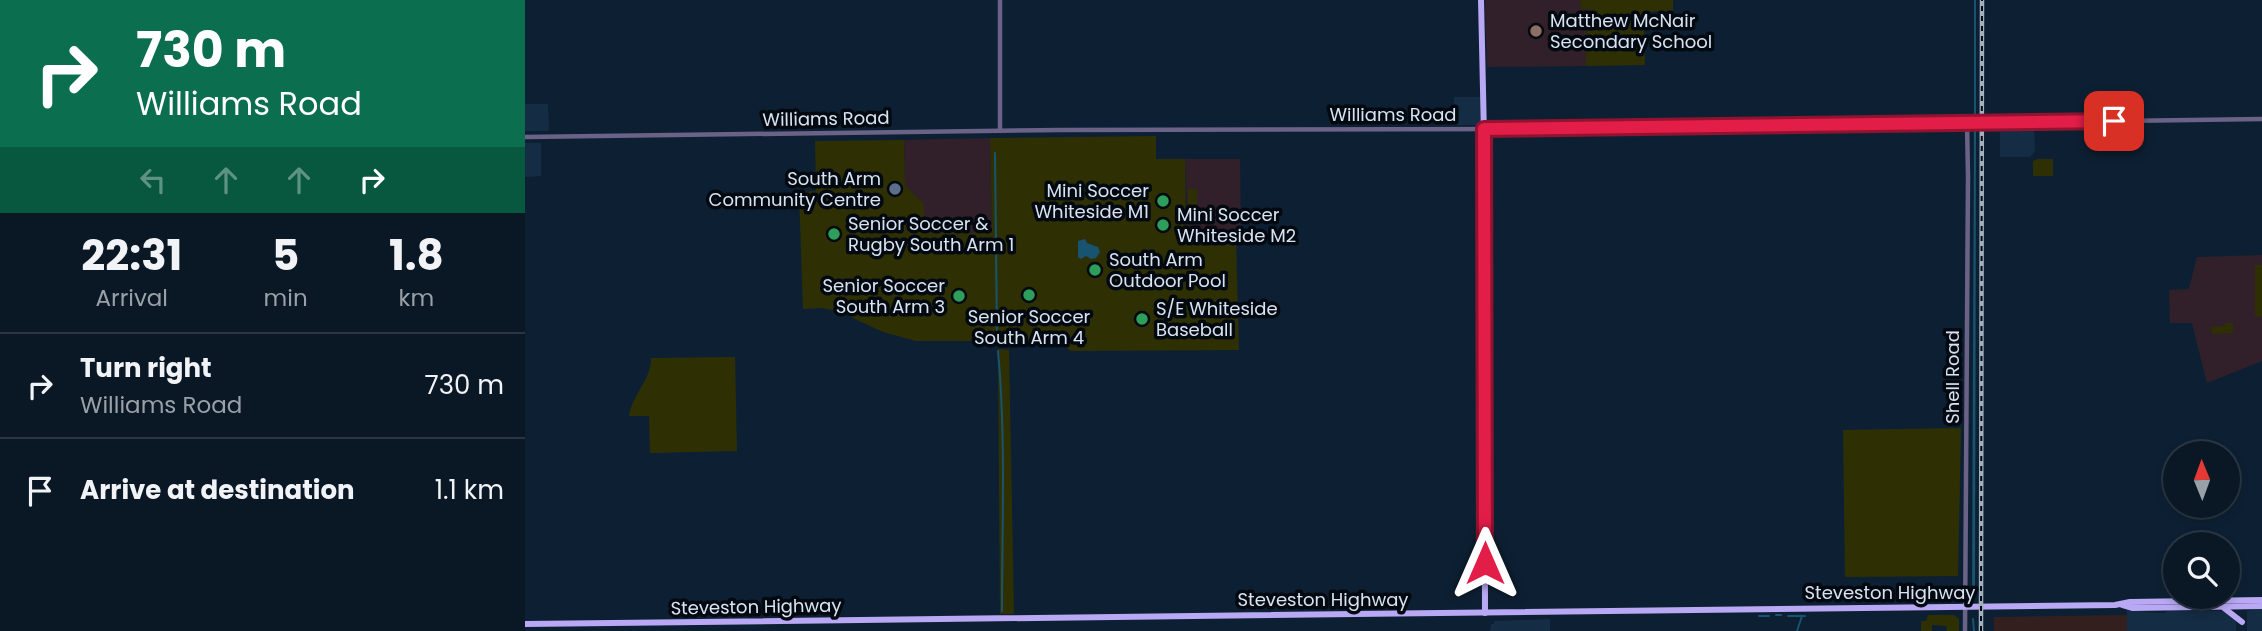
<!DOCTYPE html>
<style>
:root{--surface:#0a1826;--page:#13212e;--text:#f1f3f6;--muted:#99a0a7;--line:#2a3743}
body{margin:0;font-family:Poppins,sans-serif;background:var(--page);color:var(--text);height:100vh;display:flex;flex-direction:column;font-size:26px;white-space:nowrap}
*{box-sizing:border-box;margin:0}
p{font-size:23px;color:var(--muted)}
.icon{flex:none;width:38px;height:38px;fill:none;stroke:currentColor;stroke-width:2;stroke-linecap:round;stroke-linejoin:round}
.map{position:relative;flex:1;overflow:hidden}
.drawer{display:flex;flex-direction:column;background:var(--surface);width:525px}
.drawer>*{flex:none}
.top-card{background:#0b6e4f;color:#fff;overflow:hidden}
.needle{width:46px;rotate:359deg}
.tools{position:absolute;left:1638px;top:441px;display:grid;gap:14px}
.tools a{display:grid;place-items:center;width:77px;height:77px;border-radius:50%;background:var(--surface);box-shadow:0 4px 10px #0003,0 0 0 2px var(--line);font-size:35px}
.pin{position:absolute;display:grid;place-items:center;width:60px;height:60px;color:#fff;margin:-30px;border-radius:14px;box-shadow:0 4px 10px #0006}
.me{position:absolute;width:77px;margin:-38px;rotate:0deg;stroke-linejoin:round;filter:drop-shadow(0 0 5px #0008)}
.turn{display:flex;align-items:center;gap:24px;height:147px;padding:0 21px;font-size:32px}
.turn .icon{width:91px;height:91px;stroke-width:2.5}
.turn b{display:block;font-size:49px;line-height:60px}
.lanes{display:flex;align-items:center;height:66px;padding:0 21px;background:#0003;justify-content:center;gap:35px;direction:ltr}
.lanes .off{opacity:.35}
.eta{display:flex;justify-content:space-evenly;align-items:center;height:119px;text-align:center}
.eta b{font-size:42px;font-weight:700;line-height:49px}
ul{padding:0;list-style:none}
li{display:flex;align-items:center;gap:21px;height:105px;padding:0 21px;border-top:2px solid var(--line)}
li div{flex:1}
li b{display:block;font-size:26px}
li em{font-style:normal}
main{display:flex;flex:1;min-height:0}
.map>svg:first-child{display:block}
</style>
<main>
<section class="drawer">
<div class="top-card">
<div class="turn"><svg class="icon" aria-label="right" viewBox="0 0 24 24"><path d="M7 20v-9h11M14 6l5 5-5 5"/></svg><div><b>730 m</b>Williams Road</div></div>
<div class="lanes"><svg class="icon off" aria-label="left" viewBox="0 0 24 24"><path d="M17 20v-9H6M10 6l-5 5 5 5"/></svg><svg class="icon off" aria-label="ahead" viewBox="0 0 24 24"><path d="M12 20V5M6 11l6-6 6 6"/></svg><svg class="icon off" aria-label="ahead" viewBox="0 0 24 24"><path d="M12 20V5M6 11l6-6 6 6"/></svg><svg class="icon" aria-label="right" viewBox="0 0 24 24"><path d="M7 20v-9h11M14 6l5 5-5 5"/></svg></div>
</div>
<div class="eta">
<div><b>22:31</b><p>Arrival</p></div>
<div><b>5</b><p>min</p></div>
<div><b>1.8</b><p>km</p></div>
</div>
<ul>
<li><svg class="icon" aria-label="right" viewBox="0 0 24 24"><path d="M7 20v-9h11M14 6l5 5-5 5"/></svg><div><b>Turn right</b><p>Williams Road</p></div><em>730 m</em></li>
<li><svg class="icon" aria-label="arrive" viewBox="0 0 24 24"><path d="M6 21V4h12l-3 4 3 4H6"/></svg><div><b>Arrive at destination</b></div><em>1.1 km</em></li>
</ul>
</section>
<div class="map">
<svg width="1737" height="631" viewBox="0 0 1737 631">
<rect width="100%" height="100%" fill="#0d2033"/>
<!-- built -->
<g fill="#142c44">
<rect x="929" y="97" width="28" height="28"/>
<path d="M0,104H23L24,131H0Z"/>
<path d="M1475,125H1509L1510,151L1505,157H1475Z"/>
<path d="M0,143H16V176L0,177Z"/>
<path d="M1737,608V631H1722V611Z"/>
<path d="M1602,610L1633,613H1639L1644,610L1700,611L1711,620V631H1602Z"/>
<path d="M1025,619V631H965L966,624H969V621Z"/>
</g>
<!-- industrial -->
<path fill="#33201e" d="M1602,615V631H1469V617Z"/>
<!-- education -->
<g fill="#312029">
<path d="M960,0H1055L1056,8L1066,9V20L1061,34V66L962,67Z"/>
<path d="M465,138L467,233L399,234V204L380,185L379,140Z"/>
<path d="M660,159H715L716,238H672L663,233Z"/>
<path d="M1737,255V361L1682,383L1667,323H1645L1644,290L1664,289L1672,257Z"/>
</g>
<!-- green -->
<g fill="#2e3004">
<path d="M1055,0H1148V11L1119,12L1120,65L1061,66V33L1066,20V9H1056Z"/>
<path d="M631,136V159H660L661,219L665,235L672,238H711L714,350L546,351L531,341H391L358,332L313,311L297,308L278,309L274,192L291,191L290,141L379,140L380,185L399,204V233H467L465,138Z"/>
<path d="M1513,159H1528V176H1508V161Z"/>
<rect x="663" y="189" width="9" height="29"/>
<path d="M1730,265H1737V317L1730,316Z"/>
<path d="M1700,323H1708V333L1687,334L1686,327L1700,326Z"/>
<path d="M473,349L484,350L489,614H475Z"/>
<path d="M210,357L212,451L125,453L124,416H104C107,394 126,381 126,358Z"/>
<path d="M1436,428L1433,576L1320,577L1318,430Z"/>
<path d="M1403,615H1429L1434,619V631H1422L1421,626L1407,625V631H1396V621H1401Z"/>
</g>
<!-- water -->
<g fill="#185370">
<path d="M1449,129H1451L1450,598H1447V594Z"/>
<path d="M560,239L562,243L573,247L575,252L571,258L566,259L561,256L556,259L553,257V241Z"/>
</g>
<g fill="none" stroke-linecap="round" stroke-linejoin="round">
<!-- stream -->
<g stroke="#185370" stroke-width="2">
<path d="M1450,117V0"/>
<path d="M470,153L472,338"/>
<path d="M473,351C481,437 477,524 477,611"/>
<path d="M1251,615H1256"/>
<path d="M1234,616H1244"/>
<path d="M1263,616H1280"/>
<path d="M1448,619L1449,631"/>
<path d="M1272,631L1277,616"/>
</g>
<!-- minor -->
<g stroke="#6b6387" stroke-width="4.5">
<path d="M475,0V131"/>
<path d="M0,137L535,130L1002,129L1737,119"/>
<path d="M1440,631L1443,176L1442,123"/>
</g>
<!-- major -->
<g stroke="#b9a8f3" stroke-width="6">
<path d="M956,0L959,135L960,613"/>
<path d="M1597,605L1607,608L1737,606"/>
<path d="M1699,608L1717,622"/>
<path d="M0,624L1590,605L1605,602L1737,600"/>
</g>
<defs>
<path id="rail" d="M1456,631L1457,0"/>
</defs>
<!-- rail casing -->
<use href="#rail" stroke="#a1afbe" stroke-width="4.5"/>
<!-- rail -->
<use href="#rail" stroke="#030911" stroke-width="2" stroke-dasharray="5" stroke-linecap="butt"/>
</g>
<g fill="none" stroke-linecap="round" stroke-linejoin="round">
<defs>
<path id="route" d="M960,563L959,129L1589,121"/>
</defs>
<!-- route casing -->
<use href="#route" stroke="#92132f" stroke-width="18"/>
<!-- route -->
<use href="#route" stroke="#e11d48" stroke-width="12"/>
</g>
<!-- markers -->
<circle fill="#8d6e63" stroke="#030911" stroke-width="2.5" cx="1011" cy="31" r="7"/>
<circle fill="#5c6f8a" stroke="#030911" stroke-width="2.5" cx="370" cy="189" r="7"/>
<g fill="#2e9e5b" stroke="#030911" stroke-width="2.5">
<circle cx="638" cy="201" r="7"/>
<circle cx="638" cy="225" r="7"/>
<circle cx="309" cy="234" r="7"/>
<circle cx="570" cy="270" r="7"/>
<circle cx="504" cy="295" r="7"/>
<circle cx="434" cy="296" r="7"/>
<circle cx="617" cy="319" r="7"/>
</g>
<g text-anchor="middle" stroke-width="7" stroke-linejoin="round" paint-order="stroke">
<!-- poi labels -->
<g font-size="18" fill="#d7e3f0" stroke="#030911" text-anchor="start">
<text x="1025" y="27">Matthew McNair<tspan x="1025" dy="21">Secondary School</tspan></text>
<text x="356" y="185" text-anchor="end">South Arm<tspan x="356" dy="21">Community Centre</tspan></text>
<text x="624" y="197" text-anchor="end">Mini Soccer<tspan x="624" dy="21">Whiteside M1</tspan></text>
<text x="652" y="221">Mini Soccer<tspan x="652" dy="21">Whiteside M2</tspan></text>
<text x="323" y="230">Senior Soccer &amp;<tspan x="323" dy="21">Rugby South Arm 1</tspan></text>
<text x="584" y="266">South Arm<tspan x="584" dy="21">Outdoor Pool</tspan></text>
<text x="420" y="292" text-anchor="end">Senior Soccer<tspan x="420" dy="21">South Arm 3</tspan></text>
<text x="631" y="315">S/E Whiteside<tspan x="631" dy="21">Baseball</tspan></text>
<text x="504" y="323" text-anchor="middle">Senior Soccer<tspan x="504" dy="21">South Arm 4</tspan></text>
</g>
<!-- street labels -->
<g font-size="18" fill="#d7e3f0" stroke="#030911">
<text x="868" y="121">Williams Road</text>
<text transform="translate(301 119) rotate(-1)" y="6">Williams Road</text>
<text transform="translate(1428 377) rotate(-90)" y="6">Shell Road</text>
<text x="1365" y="599">Steveston Highway</text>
<text x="798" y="606">Steveston Highway</text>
<text transform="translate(231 607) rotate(-1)" y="6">Steveston Highway</text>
</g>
</g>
</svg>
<div class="tools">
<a><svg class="needle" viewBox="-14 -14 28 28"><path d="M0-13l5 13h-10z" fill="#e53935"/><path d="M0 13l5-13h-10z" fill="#99a0a7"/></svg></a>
<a><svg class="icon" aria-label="search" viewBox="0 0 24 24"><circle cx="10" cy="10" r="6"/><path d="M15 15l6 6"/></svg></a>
</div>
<div class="pin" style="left:1589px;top:121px;background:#d93025"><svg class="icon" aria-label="arrive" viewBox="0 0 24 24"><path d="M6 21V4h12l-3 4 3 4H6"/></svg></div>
<svg class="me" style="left:960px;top:563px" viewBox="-20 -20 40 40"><path d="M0-17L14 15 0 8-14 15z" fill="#e11d48" stroke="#fff" stroke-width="4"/></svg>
</div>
</main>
